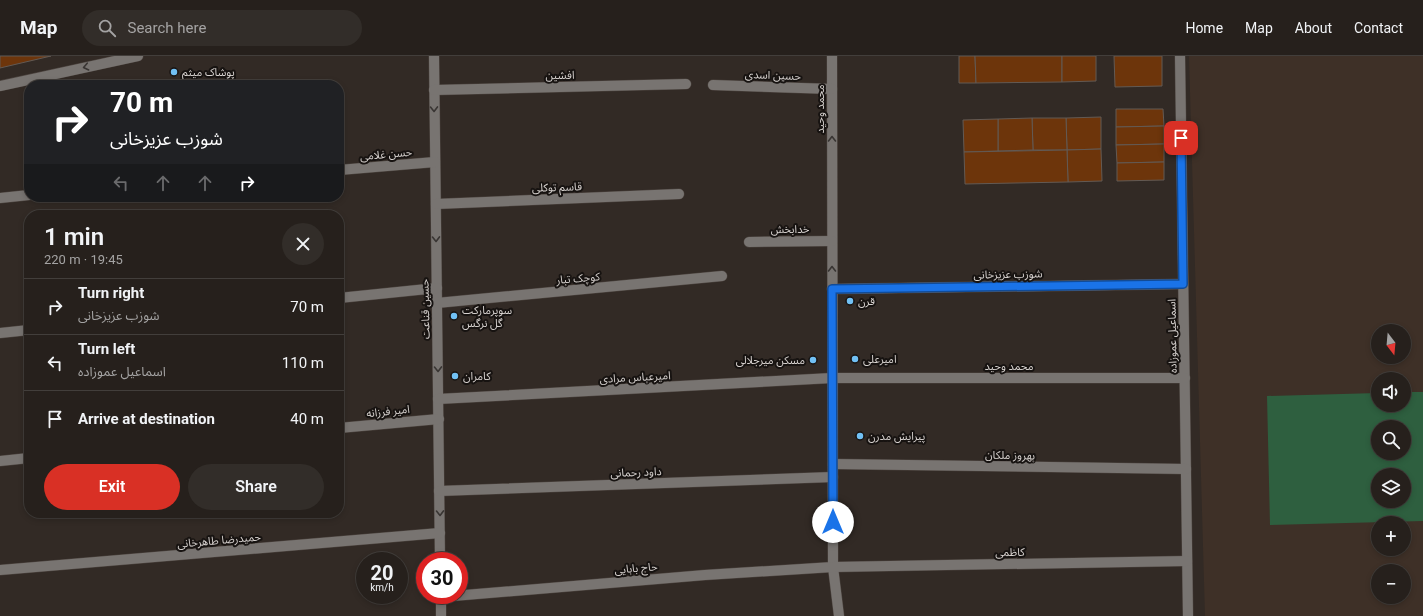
<!DOCTYPE html>
<meta charset="utf-8">
<style>
:root{--surface:#26201c;--page:#322d29;--text:#f1f3f6;--muted:#a4a3a3;--line:#423e3b;--accent:#d93025}
body{margin:0;font-family:Roboto,"Noto Sans Arabic",sans-serif;background:var(--page);color:var(--text);height:100vh;display:flex;flex-direction:column;font-size:15px;white-space:nowrap}
*{box-sizing:border-box;margin:0}
p{font-size:13px;color:var(--muted)}
.icon{flex:none;width:22px;height:22px;fill:none;stroke:currentColor;stroke-width:2;stroke-linecap:round;stroke-linejoin:round}
.map{position:relative;flex:1;overflow:hidden}
.panel{position:absolute;left:24px;top:154px;width:320px;height:308px;display:flex;flex-direction:column;background:var(--surface);border-radius:16px;box-shadow:0 2px 6px #0003,0 0 0 1px var(--line)}
.panel>*{flex:none}
.top-card{position:absolute;left:24px;top:24px;width:320px;height:122px;border-radius:16px;box-shadow:0 2px 6px #0003,0 0 0 1px var(--line);background:#202124;color:#fff;overflow:hidden}
.needle{width:26px;rotate:164deg}
.controls{position:absolute;left:1371px;top:268px;display:grid;gap:8px}
.controls a{display:grid;place-items:center;width:40px;height:40px;border-radius:50%;background:var(--surface);box-shadow:0 2px 6px #0003,0 0 0 1px var(--line);font-size:20px}
.speed{position:absolute;left:356px;top:496px;display:flex;gap:8px;font-size:20px;font-weight:700;text-align:center}
.speed>*{display:grid;place-content:center;width:52px;height:52px;border-radius:50%;background:var(--surface);box-shadow:0 2px 6px #0003,0 0 0 1px var(--line);line-height:1}
.speed small{font-size:10px;font-weight:400}
.speed .limit{border:6px solid #d22;background:#fff;color:#111}
.pin{position:absolute;display:grid;place-items:center;width:34px;height:34px;color:#fff;margin:-17px;border-radius:8px;box-shadow:0 2px 6px #0006}
.me{position:absolute;width:44px;margin:-22px;rotate:0deg;stroke-linejoin:round;filter:drop-shadow(0 0 3px #0008)}
.turn{display:flex;align-items:center;gap:14px;height:84px;padding:0 20px;font-size:18px}
.turn .icon{width:52px;height:52px;stroke-width:2.5}
.turn b{display:block;font-size:28px;line-height:34px}
.lanes{display:flex;align-items:center;height:38px;padding:0 20px;background:#0003;justify-content:center;gap:20px;direction:ltr}
.lanes .off{opacity:.35}
.round{display:grid;place-items:center;flex:none;width:42px;height:42px;border-radius:21px;background:var(--page)}
.summary{display:flex;align-items:center;justify-content:space-between;height:68px;padding:0 20px}
h1{font-size:24px;font-weight:600;line-height:30px}
.cta{display:flex;gap:8px;margin-top:auto;padding:8px 20px}
.cta a{flex:1;height:46px;border-radius:24px;background:var(--accent);color:#fff;font-size:16px;font-weight:600;line-height:46px;text-align:center}
.cta a+a{background:var(--page);color:var(--text)}
ul{padding:0;list-style:none}
li{display:flex;align-items:center;gap:12px;height:56px;padding:0 20px;border-top:1px solid var(--line)}
li div{flex:1}
li b{display:block;font-size:15px}
li em{font-style:normal}
header{display:flex;align-items:center;gap:24px;box-sizing:border-box;height:56px;padding:0 20px;background:var(--surface);border-bottom:1px solid var(--line)}
header strong{font-size:19px}
nav{display:flex;gap:22px;margin-inline-start:auto;font-size:14px}
.search{width:280px;height:36px;background:var(--page);display:flex;align-items:center;gap:10px;box-sizing:border-box;padding:0 14px;border-radius:22px;color:var(--muted);font-size:15px}
.map>svg:first-child{display:block}
</style>
<header>
<strong>Map</strong>
<div class="search"><svg class="icon" aria-label="search" viewBox="0 0 24 24"><circle cx="10" cy="10" r="6"/><path d="M15 15l6 6"/></svg>Search here</div>
<nav><a>Home</a><a>Map</a><a>About</a><a>Contact</a></nav>
</header>
<div class="map">
<svg width="1423" height="560" viewBox="0 0 1423 560">
<rect width="100%" height="100%" fill="#322a25"/>
<!-- built -->
<path fill="#3e3027" fill-rule="evenodd" d="M1189,0H1423V560H1205ZM1378,275H1404V301H1378ZM1378,323H1404V349H1378ZM1378,371H1404V397H1378ZM1378,419H1404V445H1378ZM1378,467H1404V493H1378ZM1378,515H1404V541H1378Z"/>
<!-- green -->
<path fill="#2e5f3f" fill-rule="evenodd" d="M1404,336H1423V465L1270,469L1267,340L1378,337V349H1404ZM1378,371H1404V397H1378ZM1378,419H1404V445H1378Z"/>
<!-- building -->
<g fill="#6d350b" stroke="#635a54">
<path d="M0,0H51L0,12Z"/>
<path d="M959,0H975L976,27H959Z"/>
<path d="M975,0H1062V26L976,27Z"/>
<path d="M1062,0H1096V25L1062,26Z"/>
<path d="M1114,0H1162V30L1115,31Z"/>
<path d="M1116,53H1163L1164,70L1116,71Z"/>
<path d="M1101,61V93L1067,94L1066,62Z"/>
<path d="M1032,62H1066L1067,94H1033Z"/>
<path d="M1032,62L1033,94L998,95V63Z"/>
<path d="M998,63V95L964,96L963,64Z"/>
<path d="M1164,70V88L1116,89V71Z"/>
<path d="M1164,88V106L1117,107L1116,89Z"/>
<path d="M1101,93L1102,125L1068,126L1067,94Z"/>
<path d="M1067,94L1068,126L965,128L964,96Z"/>
<path d="M1164,106V124L1117,125V107Z"/>
</g>
<g fill="none" stroke-linecap="round" stroke-linejoin="round">
<defs>
<g id="minor">
<path d="M434,0L440,505"/>
<path d="M832,0L833,511L839,560"/>
<path d="M1180,0L1188,560"/>
<path d="M713,29L832,33"/>
<path d="M0,30L138,0"/>
<path d="M434,34L686,28"/>
<path d="M339,114L435,106"/>
<path d="M0,142L29,139"/>
<path d="M436,148L679,138"/>
<path d="M749,186L832,185"/>
<path d="M832,233L1183,228"/>
<path d="M339,242L437,232"/>
<path d="M437,247L722,220"/>
<path d="M0,277L29,274"/>
<path d="M438,343L832,322H1185"/>
<path d="M339,372L439,363"/>
<path d="M0,405L29,402"/>
<path d="M833,408L1186,413"/>
<path d="M439,435L833,421"/>
<path d="M0,514L440,477"/>
<path d="M441,539V560"/>
<path d="M441,541L705,519L833,511L1187,505"/>
</g>
</defs>
<!-- minor casing -->
<use href="#minor" stroke="#4d4540" stroke-width="11"/>
<!-- minor -->
<use href="#minor" stroke="#787471" stroke-width="10"/>
</g>
<!-- one-way arrows -->
<defs><path id="oneway-chevron" d="M-2-3.5L2.5 0L-2 3.5" fill="none" stroke-width="1.6" stroke-linecap="round" stroke-linejoin="round"/></defs>
<g stroke="#393533">
<use href="#oneway-chevron" transform="translate(86 11) rotate(168)"/>
<use href="#oneway-chevron" transform="translate(434 53) rotate(89)"/>
<use href="#oneway-chevron" transform="translate(832 83) rotate(-90)"/>
<use href="#oneway-chevron" transform="translate(436 183) rotate(89)"/>
<use href="#oneway-chevron" transform="translate(832 213) rotate(-90)"/>
<use href="#oneway-chevron" transform="translate(438 313) rotate(89)"/>
<use href="#oneway-chevron" transform="translate(440 457) rotate(89)"/>
</g>
<g fill="none" stroke-linecap="round" stroke-linejoin="round">
<defs>
<path id="route" d="M833,466L832,233L1183,228L1181,82"/>
</defs>
<!-- route casing -->
<use href="#route" stroke="#114b97" stroke-width="10"/>
<!-- route -->
<use href="#route" stroke="#1a73e8" stroke-width="7"/>
</g>
<!-- markers -->
<g fill="#71c1f5" stroke="#171311" stroke-width="1.5">
<circle cx="174" cy="16" r="4"/>
<circle cx="850" cy="245" r="4"/>
<circle cx="454" cy="260" r="4"/>
<circle cx="855" cy="303" r="4"/>
<circle cx="813" cy="304" r="4"/>
<circle cx="455" cy="320" r="4"/>
<circle cx="860" cy="380" r="4"/>
</g>
<g text-anchor="middle" stroke-width="4" stroke-linejoin="round" paint-order="stroke">
<!-- poi labels -->
<g font-size="11" fill="#d8d3d0" stroke="#171311" text-anchor="start">
<text x="182" y="20">پوشاک میثم</text>
<text x="858" y="249">قرن</text>
<text x="462" y="258">سوپرمارکت<tspan x="462" dy="13">گل نرگس</tspan></text>
<text x="863" y="307">امیرعلی</text>
<text x="805" y="308" text-anchor="end">مسکن میرجلالی</text>
<text x="463" y="324">کامران</text>
<text x="868" y="384">پیرایش مدرن</text>
</g>
<!-- street labels -->
<g font-size="11" fill="#d8d3d0" stroke="#171311">
<text transform="translate(560 19) rotate(-1)" y="4">افشین</text>
<text transform="translate(773 19) rotate(2)" y="4">حسین اسدی</text>
<text transform="translate(820 53) rotate(-90)" y="4">محمد وحید</text>
<text transform="translate(386 98) rotate(-5)" y="4">حسن غلامی</text>
<text transform="translate(557 131) rotate(-2)" y="4">قاسم توکلی</text>
<text transform="translate(790 173) rotate(-1)" y="4">خدابخش</text>
<text transform="translate(1008 218) rotate(-1)" y="4">شوزب عزیزخانی</text>
<text transform="translate(578 222) rotate(-5)" y="4">کوچک تبار</text>
<text transform="translate(425 253) rotate(-91)" y="4">حسین قناعت</text>
<text transform="translate(1172 280) rotate(-91)" y="4">اسماعیل عموزاده</text>
<text x="1009" y="314">محمد وحید</text>
<text transform="translate(635 321) rotate(-3)" y="4">امیرعباس مرادی</text>
<text transform="translate(388 355) rotate(-6)" y="4">امیر فرزانه</text>
<text transform="translate(1010 399) rotate(1)" y="4">بهروز ملکان</text>
<text transform="translate(636 416) rotate(-2)" y="4">داود رحمانی</text>
<text transform="translate(219 484) rotate(-5)" y="4">حمیدرضا طاهرخانی</text>
<text transform="translate(1010 496) rotate(-1)" y="4">کاظمی</text>
<text transform="translate(636 512) rotate(-5)" y="4">حاج بابایی</text>
</g>
</g>
</svg>
<div class="controls">
<a><svg class="needle" viewBox="-14 -14 28 28"><path d="M0-13l5 13h-10z" fill="#e53935"/><path d="M0 13l5-13h-10z" fill="#a4a3a3"/></svg></a>
<a><svg class="icon" aria-label="sound" viewBox="0 0 24 24"><path d="M4 9h4l5-4v14l-5-4H4zM17 9q2 3 0 6"/></svg></a>
<a><svg class="icon" aria-label="search" viewBox="0 0 24 24"><circle cx="10" cy="10" r="6"/><path d="M15 15l6 6"/></svg></a>
<a><svg class="icon" aria-label="layers" viewBox="0 0 24 24"><path d="M12 4l9 5-9 5-9-5zM3 14l9 5 9-5"/></svg></a>
<a>+</a>
<a>−</a>
</div>
<div class="speed"><div>20<small>km/h</small></div><div class="limit">30</div></div>
<div class="pin" style="left:1181px;top:82px;background:#d93025"><svg class="icon" aria-label="arrive" viewBox="0 0 24 24"><path d="M6 21V4h12l-3 4 3 4H6"/></svg></div>
<svg class="me" style="left:833px;top:466px" viewBox="-20 -20 40 40"><circle r="19" fill="#fff"/><path d="M0-13L10 11 0 6-10 11z" fill="#1a73e8"/></svg>
<div class="top-card">
<div class="turn"><svg class="icon" aria-label="right" viewBox="0 0 24 24"><path d="M7 20v-9h11M14 6l5 5-5 5"/></svg><div><b>70 m</b>شوزب عزیزخانی</div></div>
<div class="lanes"><svg class="icon off" aria-label="left" viewBox="0 0 24 24"><path d="M17 20v-9H6M10 6l-5 5 5 5"/></svg><svg class="icon off" aria-label="ahead" viewBox="0 0 24 24"><path d="M12 20V5M6 11l6-6 6 6"/></svg><svg class="icon off" aria-label="ahead" viewBox="0 0 24 24"><path d="M12 20V5M6 11l6-6 6 6"/></svg><svg class="icon" aria-label="right" viewBox="0 0 24 24"><path d="M7 20v-9h11M14 6l5 5-5 5"/></svg></div>
</div>
<section class="panel">
<div class="summary"><div><h1>1 min</h1><p>220 m · 19:45</p></div><a class="round"><svg class="icon" aria-label="close" viewBox="0 0 24 24"><path d="M6 6l12 12M18 6L6 18"/></svg></a></div>
<ul>
<li><svg class="icon" aria-label="right" viewBox="0 0 24 24"><path d="M7 20v-9h11M14 6l5 5-5 5"/></svg><div><b>Turn right</b><p>شوزب عزیزخانی</p></div><em>70 m</em></li>
<li><svg class="icon" aria-label="left" viewBox="0 0 24 24"><path d="M17 20v-9H6M10 6l-5 5 5 5"/></svg><div><b>Turn left</b><p>اسماعیل عموزاده</p></div><em>110 m</em></li>
<li><svg class="icon" aria-label="arrive" viewBox="0 0 24 24"><path d="M6 21V4h12l-3 4 3 4H6"/></svg><div><b>Arrive at destination</b></div><em>40 m</em></li>
</ul>
<div class="cta"><a>Exit</a><a>Share</a></div>
</section>
</div>
